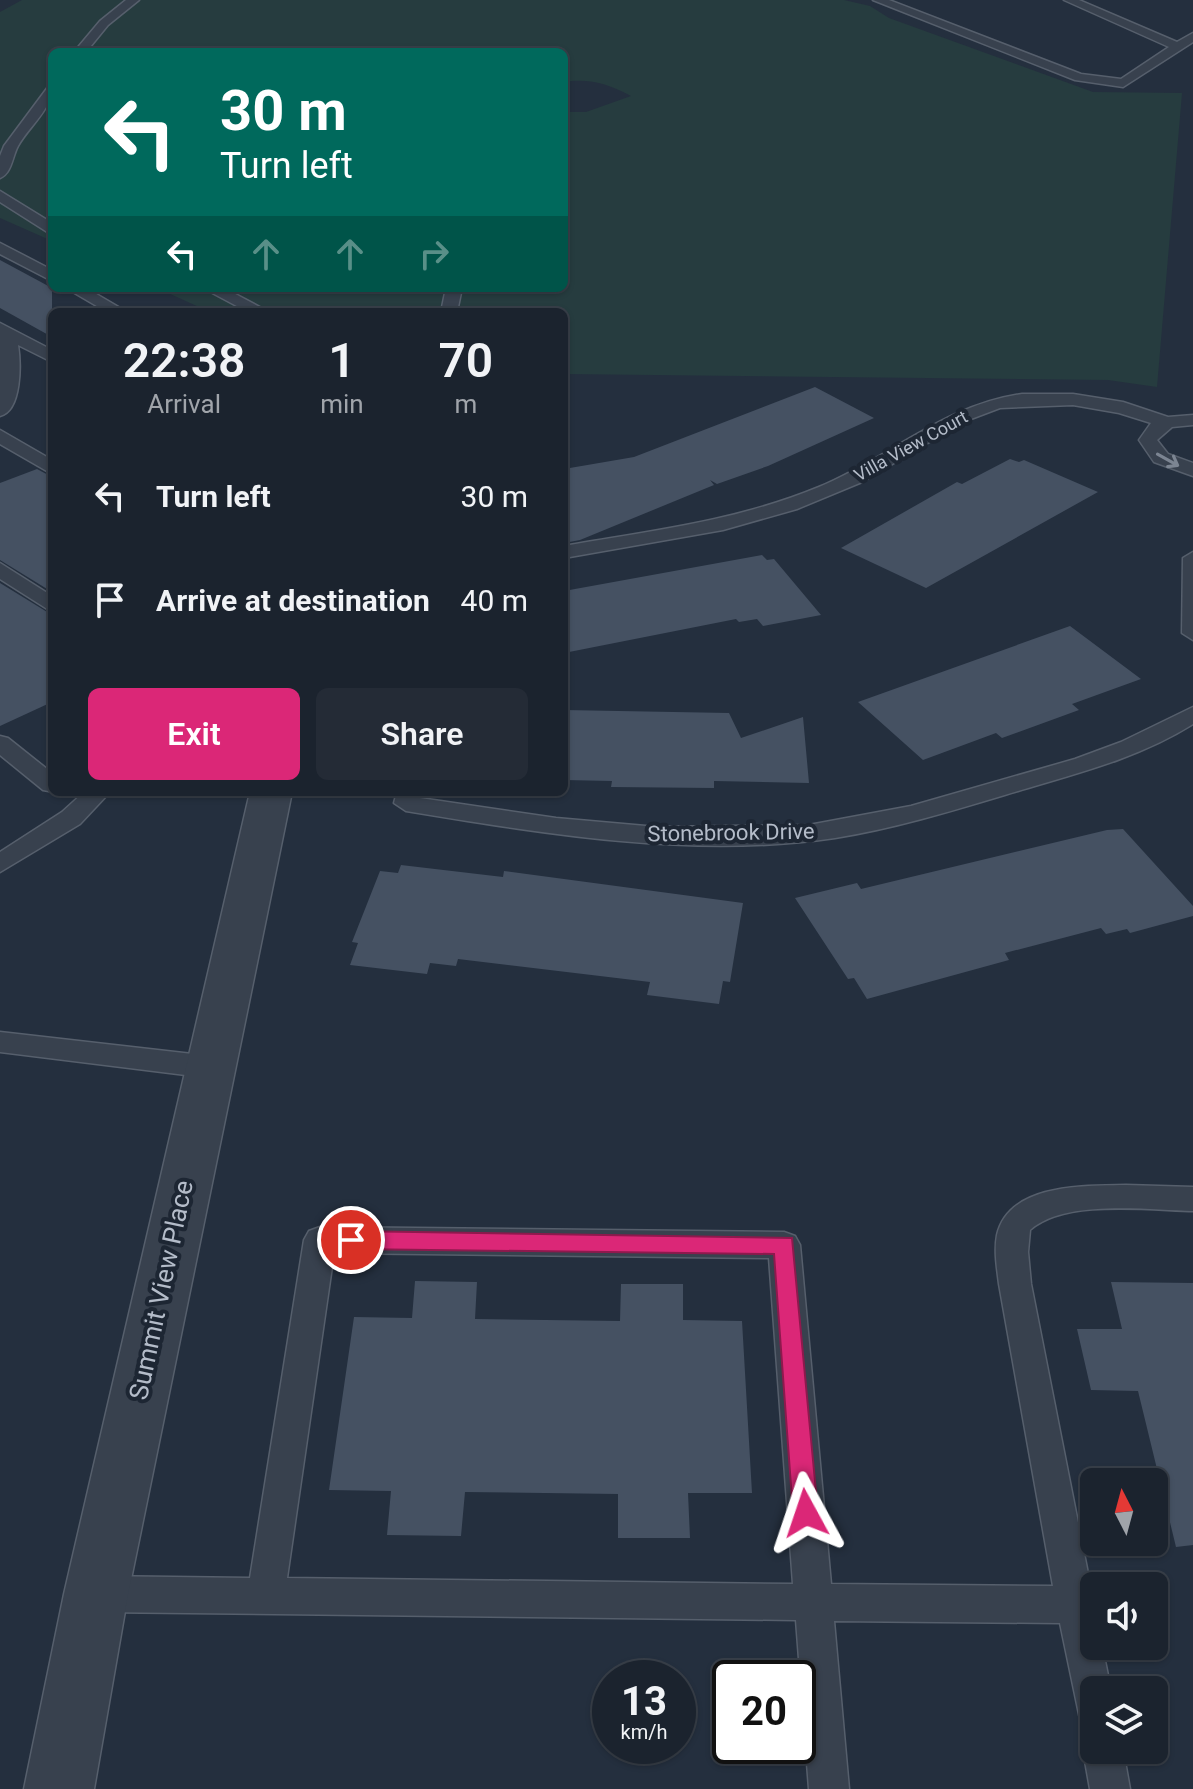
<!DOCTYPE html>
<style>
:root{--surface:#1b232e;--page:#242b36;--text:#f1f3f6;--muted:#a0a4aa;--line:#39404a;--accent:#db2777}
body{margin:0;font-family:Roboto,sans-serif;background:var(--page);color:var(--text);height:100vh;display:flex;flex-direction:column;font-size:30px;white-space:nowrap}
*{box-sizing:border-box;margin:0}
p{font-size:26px;color:var(--muted)}
.icon{flex:none;width:44px;height:44px;fill:none;stroke:currentColor;stroke-width:2;stroke-linecap:round;stroke-linejoin:round}
.map{position:relative;flex:1;overflow:hidden}
.sheet{position:absolute;left:48px;top:308px;width:520px;height:488px;display:flex;flex-direction:column;background:var(--surface);border-radius:12px;box-shadow:0 2px 6px #0004,0 0 0 2px var(--line)}
.sheet>*{flex:none}
.guide{position:absolute;left:48px;top:48px;width:520px;height:244px;border-radius:12px;box-shadow:0 2px 6px #0004,0 0 0 2px var(--line);background:#00695c;color:#fff;overflow:hidden}
.needle{width:52px;rotate:354deg}
.controls{position:absolute;left:1080px;top:1468px;display:grid;gap:16px}
.controls a{display:grid;place-items:center;width:88px;height:88px;border-radius:12px;background:var(--surface);box-shadow:0 2px 6px #0004,0 0 0 2px var(--line);font-size:40px}
.speed{position:absolute;left:592px;top:1660px;display:flex;gap:16px;font-size:40px;font-weight:700;text-align:center}
.speed>*{display:grid;place-content:center;width:104px;height:104px;border-radius:50%;background:var(--surface);box-shadow:0 2px 6px #0004,0 0 0 2px var(--line);line-height:1}
.speed small{font-size:20px;font-weight:400}
.speed .limit{border:4px solid #111;border-radius:12px;background:#fff;color:#111}
.pin{position:absolute;display:grid;place-items:center;width:68px;height:68px;color:#fff;margin:-34px;border:4px solid #fff;border-radius:50%;box-shadow:0 2px 8px #0007}
.me{position:absolute;width:88px;margin:-44px;rotate:355deg;stroke-linejoin:round;filter:drop-shadow(0 0 6px #0008)}
.turn{display:flex;align-items:center;gap:28px;height:168px;padding:0 40px;font-size:36px}
.turn .icon{width:104px;height:104px;stroke-width:2.5}
.turn b{display:block;font-size:56px;line-height:68px}
.lanes{display:flex;align-items:center;height:76px;padding:0 40px;background:#0003;justify-content:center;gap:40px;direction:ltr}
.lanes .off{opacity:.35}
.eta{display:flex;justify-content:space-evenly;align-items:center;height:136px;text-align:center}
.eta b{font-size:48px;font-weight:600;line-height:56px}
.button{display:flex;gap:16px;margin-top:auto;padding:16px 40px}
.button a{flex:1;height:92px;border-radius:12px;background:var(--accent);color:#fff;font-size:32px;font-weight:600;line-height:92px;text-align:center}
.button a+a{background:var(--page);color:var(--text)}
ul{padding:0;list-style:none}
li{display:flex;align-items:center;gap:24px;height:104px;padding:0 40px}
li div{flex:1}
li b{display:block;font-size:30px}
li em{font-style:normal}
.map>svg:first-child{display:block}
</style>
<div class="map">
<svg width="1193" height="1789" viewBox="0 0 1193 1789">
<rect width="100%" height="100%" fill="#242f3e"/>
<!-- green -->
<path fill="#263c3f" d="M22,0H844L870,6L889,18L1093,92L1182,93L1157,387L1108,380L564,374V312H210L157,288H564V112H586L631,96C608,84 590,78 564,82V52H52V241L0,218V12Z"/>
<!-- building -->
<g fill="#455162">
<path d="M0,260L52,288V337L0,308Z"/>
<path d="M815,387L874,418L768,466L717,484L710,480L714,485L580,540L564,543V469L634,457Z"/>
<path d="M1010,459L1019,462L1024,460L1098,492L926,588L841,548L957,482L962,484Z"/>
<path d="M37,469L52,477V592L0,560V483Z"/>
<path d="M762,555L767,560L774,559L821,615L763,626L757,619L739,622L736,619L564,653V591Z"/>
<path d="M0,583L52,615V702L0,726Z"/>
<path d="M1070,626L1141,679L1072,704L1079,710L1002,738L996,733L923,760L858,702Z"/>
<path d="M564,710L729,713L741,738L803,717L809,783L714,781V788L611,787L612,781L564,780Z"/>
<path d="M1123,829L1193,906V916L1130,933L1127,929L1106,934L1101,928L1005,953L1009,960L867,999L854,978L848,979L795,898L857,883L861,889L1107,830Z"/>
<path d="M401,865L503,877L504,871L743,903L730,982L723,981L719,1004L647,995L650,982L458,959L456,966L430,963L427,974L350,965L358,943L352,942L380,871L398,873Z"/>
<path d="M415,1281L477,1282L475,1319L620,1321L621,1284H683V1320L742,1321L752,1493H688L690,1538H618V1494L465,1492L461,1536L387,1535L391,1491L329,1490L354,1317L412,1318Z"/>
<path d="M1111,1282L1193,1283V1545L1176,1547L1138,1391L1091,1390L1077,1329H1122Z"/>
</g>
<g fill="none" stroke-linecap="round" stroke-linejoin="round">
<defs>
<g id="service">
<path d="M126,0H139L108,25L86,52H74L100,21Z"/>
<path d="M873,0H889L1081,74L1121,79L1169,47L1064,0H1079L1177,42L1193,33V42L1123,87L1075,80Z"/>
<path d="M52,86C52,110 29,126 18,146C12,157 12,173 0,178V156L4,146L48,87Z"/>
<path d="M0,191L52,223V235L0,202Z"/>
<path d="M0,243L52,270V281L0,254Z"/>
<path d="M66,288H86L127,312H107Z"/>
<path d="M203,288H224L269,312H248Z"/>
<path d="M446,288H462L457,312H441Z"/>
<path d="M0,323L52,350V362L18,345C21,363 22,411 0,416Z"/>
<path d="M1022,394H1073L1123,402L1168,417L1193,415V425L1172,427L1157,440L1168,454L1193,463V476L1154,462L1139,440L1151,423L1119,413L1073,405L1000,408L963,422L862,482L797,509L723,530L564,558V546C650,531 737,521 819,487C891,457 944,405 1022,394Z"/>
<path d="M0,430L52,460V474L0,444Z"/>
<path d="M1193,552V640L1182,633L1183,558Z"/>
<path d="M0,563L52,596V612L0,579Z"/>
<path d="M1193,707V724C1139,758 1078,773 1018,791C958,809 897,828 835,838C693,859 546,834 406,811L394,803L397,792H421L420,798L556,818L657,827L809,825L911,806L1075,759L1121,742Z"/>
<path d="M0,736L8,738L52,773L54,792L43,790L0,755Z"/>
<path d="M84,792H110L80,824L0,872V852L62,812Z"/>
<path d="M0,1032L210,1056L220,1059L224,1067L220,1075L210,1078L0,1052Z"/>
<path d="M1126,1185L1193,1187V1211C1148,1210 1065,1199 1030,1230L1028,1252L1031,1284L1094,1604V1646H1102L1111,1690H1094V1725L1080,1719L1060,1623L834,1621L849,1789H809L796,1620L96,1612L83,1607L77,1594L83,1581L96,1576L250,1578L304,1240L309,1231L320,1227L784,1232L795,1236L800,1245L831,1584L1053,1586L999,1284C997,1268 994,1251 997,1235C1009,1183 1085,1186 1126,1185ZM334,1253L769,1258L793,1584L287,1578Z"/>
<path d="M1094,1734V1750H1123L1130,1789H1090L1083,1750L1089,1736Z"/>
</g>
<path id="minor" d="M250,792H292L128,1594L94,1789H24L64,1594Z"/>
</defs>
<!-- service casing -->
<use href="#service" stroke="#565f6c" stroke-width="3"/>
<!-- minor casing -->
<use href="#minor" stroke="#565f6c" stroke-width="3"/>
<!-- service -->
<use href="#service" fill="#38414e" fill-rule="evenodd"/>
<!-- minor -->
<use href="#minor" fill="#38414e" fill-rule="evenodd"/>
</g>
<!-- one-way arrows -->
<defs><path id="oneway-shaft" d="M-6 0H5M1.5-3L5.5 0L1.5 3" fill="none" stroke-width="1.6" stroke-linecap="round" stroke-linejoin="round" transform="scale(2)"/></defs>
<use stroke="#7c8592" href="#oneway-shaft" transform="translate(1168 460) rotate(29)"/>
<!-- route -->
<path fill="#db2777" stroke="#8e194d" stroke-width="2" d="M351,1231L792,1238L818,1513L815,1521L806,1524L797,1521L793,1513L774,1254L351,1249L343,1246L340,1240L343,1234Z"/>
<g text-anchor="middle" stroke-width="8" stroke-linejoin="round" paint-order="stroke">
<!-- far-street labels -->
<g font-size="18" fill="#b4bcc9" stroke="#1d2633">
<text transform="translate(911 446) rotate(-29)" y="6">Villa View Court</text>
</g>
<!-- street labels -->
<g font-size="22" fill="#b4bcc9" stroke="#1d2633">
<text transform="translate(731 832) rotate(-1)" y="8">Stonebrook Drive</text>
</g>
<!-- near-street labels -->
<g font-size="26" fill="#b4bcc9" stroke="#1d2633">
<text transform="translate(161 1290) rotate(-78)" y="9">Summit View Place</text>
</g>
</g>
</svg>
<div class="controls">
<a><svg class="needle" viewBox="-14 -14 28 28"><path d="M0-13l5 13h-10z" fill="#e53935"/><path d="M0 13l5-13h-10z" fill="#a0a4aa"/></svg></a>
<a><svg class="icon" aria-label="sound" viewBox="0 0 24 24"><path d="M4 9h4l5-4v14l-5-4H4zM17 9q2 3 0 6"/></svg></a>
<a><svg class="icon" aria-label="layers" viewBox="0 0 24 24"><path d="M12 4l9 5-9 5-9-5zM3 14l9 5 9-5"/></svg></a>
</div>
<div class="speed"><div>13<small>km/h</small></div><div class="limit">20</div></div>
<div class="pin" style="left:351px;top:1240px;background:#d93025"><svg class="icon" aria-label="arrive" viewBox="0 0 24 24"><path d="M6 21V4h12l-3 4 3 4H6"/></svg></div>
<svg class="me" style="left:806px;top:1513px" viewBox="-20 -20 40 40"><path d="M0-17L14 15 0 8-14 15z" fill="#db2777" stroke="#fff" stroke-width="4"/></svg>
<div class="guide">
<div class="turn"><svg class="icon" aria-label="left" viewBox="0 0 24 24"><path d="M17 20v-9H6M10 6l-5 5 5 5"/></svg><div><b>30 m</b>Turn left</div></div>
<div class="lanes"><svg class="icon" aria-label="left" viewBox="0 0 24 24"><path d="M17 20v-9H6M10 6l-5 5 5 5"/></svg><svg class="icon off" aria-label="ahead" viewBox="0 0 24 24"><path d="M12 20V5M6 11l6-6 6 6"/></svg><svg class="icon off" aria-label="ahead" viewBox="0 0 24 24"><path d="M12 20V5M6 11l6-6 6 6"/></svg><svg class="icon off" aria-label="right" viewBox="0 0 24 24"><path d="M7 20v-9h11M14 6l5 5-5 5"/></svg></div>
</div>
<section class="sheet">
<div class="eta">
<div><b>22:38</b><p>Arrival</p></div>
<div><b>1</b><p>min</p></div>
<div><b>70</b><p>m</p></div>
</div>
<ul>
<li><svg class="icon" aria-label="left" viewBox="0 0 24 24"><path d="M17 20v-9H6M10 6l-5 5 5 5"/></svg><div><b>Turn left</b></div><em>30 m</em></li>
<li><svg class="icon" aria-label="arrive" viewBox="0 0 24 24"><path d="M6 21V4h12l-3 4 3 4H6"/></svg><div><b>Arrive at destination</b></div><em>40 m</em></li>
</ul>
<div class="button"><a>Exit</a><a>Share</a></div>
</section>
</div>
